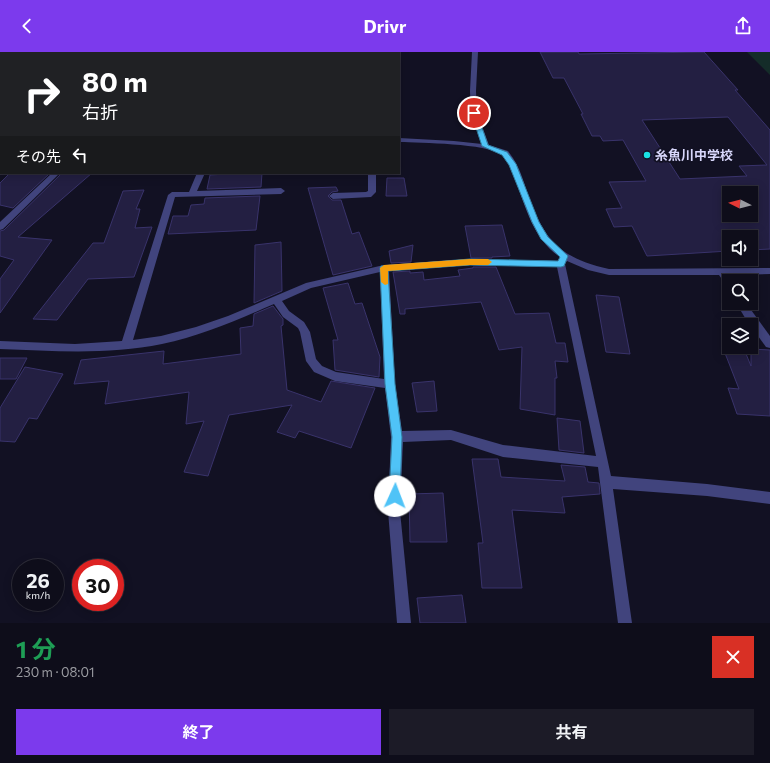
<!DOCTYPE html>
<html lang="ja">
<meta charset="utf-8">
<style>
:root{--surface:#0e0d1a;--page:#1c1b27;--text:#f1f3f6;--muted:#9b9ca2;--line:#2e2d39;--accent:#7c3aed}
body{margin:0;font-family:Commissioner,"Noto Sans JP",sans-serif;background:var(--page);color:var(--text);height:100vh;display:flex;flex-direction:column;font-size:15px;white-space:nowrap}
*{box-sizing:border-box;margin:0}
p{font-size:13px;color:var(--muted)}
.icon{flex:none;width:22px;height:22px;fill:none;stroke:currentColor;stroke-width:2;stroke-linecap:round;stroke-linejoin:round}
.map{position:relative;height:571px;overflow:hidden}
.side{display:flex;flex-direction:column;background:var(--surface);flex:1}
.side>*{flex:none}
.top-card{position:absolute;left:0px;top:0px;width:400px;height:122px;box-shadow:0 2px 10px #0003,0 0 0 1px var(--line);background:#202124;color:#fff;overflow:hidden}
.needle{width:26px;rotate:276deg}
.controls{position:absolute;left:722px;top:134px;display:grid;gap:8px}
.controls a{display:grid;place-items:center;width:36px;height:36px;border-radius:0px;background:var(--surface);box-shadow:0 2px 10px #0003,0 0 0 1px var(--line);font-size:20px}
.speed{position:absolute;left:12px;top:507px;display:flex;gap:8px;font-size:20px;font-weight:700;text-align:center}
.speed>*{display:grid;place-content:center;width:52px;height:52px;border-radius:50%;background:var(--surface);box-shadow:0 2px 10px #0003,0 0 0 1px var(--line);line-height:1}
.speed small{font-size:10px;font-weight:400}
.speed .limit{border:6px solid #d22;background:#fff;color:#111}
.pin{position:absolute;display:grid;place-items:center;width:34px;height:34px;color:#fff;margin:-17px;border:2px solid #fff;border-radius:50%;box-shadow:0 1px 4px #0007}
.me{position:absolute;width:44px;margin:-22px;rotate:2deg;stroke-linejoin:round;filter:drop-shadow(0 0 3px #0008)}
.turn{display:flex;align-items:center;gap:14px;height:84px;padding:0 16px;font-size:18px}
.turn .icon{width:52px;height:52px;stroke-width:2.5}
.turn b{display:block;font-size:28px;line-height:34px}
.then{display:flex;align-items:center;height:38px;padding:0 16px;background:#0003;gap:8px;font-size:15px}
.round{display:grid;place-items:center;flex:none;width:42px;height:42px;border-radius:0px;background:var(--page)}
.headline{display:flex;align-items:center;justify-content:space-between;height:68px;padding:0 16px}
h1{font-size:24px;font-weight:700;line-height:30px;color:#1e9e55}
.button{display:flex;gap:8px;margin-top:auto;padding:8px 16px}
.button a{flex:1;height:46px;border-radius:0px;background:var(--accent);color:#fff;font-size:16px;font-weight:700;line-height:46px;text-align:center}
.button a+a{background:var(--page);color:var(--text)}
header{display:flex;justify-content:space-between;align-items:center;height:52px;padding:0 16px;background:var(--accent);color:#fff;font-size:18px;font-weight:700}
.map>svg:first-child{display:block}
</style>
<header><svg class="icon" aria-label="back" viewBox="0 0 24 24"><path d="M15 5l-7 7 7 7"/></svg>Drivr<svg class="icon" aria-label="share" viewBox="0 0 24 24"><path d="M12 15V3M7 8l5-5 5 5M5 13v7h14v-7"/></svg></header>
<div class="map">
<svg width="770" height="571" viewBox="0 0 770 571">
<rect width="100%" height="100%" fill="#121123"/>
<!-- green -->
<path fill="#142c29" d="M747,0H770V23Z"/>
<!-- building -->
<g fill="#231f42" stroke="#39336b" fill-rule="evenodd">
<path d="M540,0H578L579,2L704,0L738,38H735L770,78V197L751,198V185H729V199L647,204L632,174L614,175L606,157L622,156L609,130L646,129L623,88L603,89L600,84H592L581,62H583L564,26H553ZM728,65L767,113L739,114L747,124L680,127L642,68ZM729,141H751V163H729Z"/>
<path d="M10,121H50L13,156L0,153V131Z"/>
<path d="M62,121H92L18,185L52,188L0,261V227L14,208L0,204V179L4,178Z"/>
<path d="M243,121H262L261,135L207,137L210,123Z"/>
<path d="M387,126H404L407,144H386Z"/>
<path d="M336,135L338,139L332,140L328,144L332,148H341L352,182L359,180L372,214L333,223L308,136Z"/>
<path d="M144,138L136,157H140L135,176L152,175L134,225L88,227L57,268L33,267L93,191H104L123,139Z"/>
<path d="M260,144L256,178L168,182L173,164H188L191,153L204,152L205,146Z"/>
<path d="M502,173L510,204L492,205V206H471L465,174Z"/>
<path d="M281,190L282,239L254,251L255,193Z"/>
<path d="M413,193L411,210L391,211L389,199Z"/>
<path d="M473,215H496L515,262L549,261L556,291H565L568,310L555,309L557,326H555V363L520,357L522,295L499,298L481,250L405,257V262H400L393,220L410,219V221L423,220L424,228L460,224L458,218L473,216Z"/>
<path d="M348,231L355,252L362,251L380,305L379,325L335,318L333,288H338L323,236Z"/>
<path d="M596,243L619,245L630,302L606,300Z"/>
<path d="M273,254L283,267V273L281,274L287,338L321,350L331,329L375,336L351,396L299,379L295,386L277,380L292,353L229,363L208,424L184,420L204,369L186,372L189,340L105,352L109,329L74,332L81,308L164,299L163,312L241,302L240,276L253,274L254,262Z"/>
<path d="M723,296L744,297L751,314V297L770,298V364L737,362L728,336L739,337Z"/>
<path d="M0,306H27L16,327H0Z"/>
<path d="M25,315L63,322L37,367L29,366L15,390L0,389V356Z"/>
<path d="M434,329L437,359L417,360L412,331Z"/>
<path d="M557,366L580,369L584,401L559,398Z"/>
<path d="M472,407H498L501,425L565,429L561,413L585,415L588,430L599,431L600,442L562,445L565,461L512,458L522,536H482L478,491H483Z"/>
<path d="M443,441L447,490H410L409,442Z"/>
<path d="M462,543L466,571H420L417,546Z"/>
</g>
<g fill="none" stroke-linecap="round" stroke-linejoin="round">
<!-- minor -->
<g fill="#41447d" fill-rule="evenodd">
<rect x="126" y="0" width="6" height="1"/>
<path d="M472,0H478L476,39L477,61L489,93L508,99L513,106C520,117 524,130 528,143C545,189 560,206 609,217L770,216V222L728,223L733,229H729V234L726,233L719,223H609L588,218L567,209L565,212L611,424L707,432L770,440V452L707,444L613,437L632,571H618L598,415L503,405L451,388L403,390L400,459L411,571H397L388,459L391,385L385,336L335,329L314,320L306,309L300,280L298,276L283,265L274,252C237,268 201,284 162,292C109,303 54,299 0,297V289L75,292L122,289L168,143L172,140H189L197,121H205L197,139L281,136L285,139L281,142L175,145L133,288L161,284L196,275L228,264L306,231L384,213L470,207L558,209L560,205C533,187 526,156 515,127C512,119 509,108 502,103C486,91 421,91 399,90V86L454,89L482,92L471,61L470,39ZM470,213L557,215L596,404L503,393L451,378L402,379L395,332L389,219ZM380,220L384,327L336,320L322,314L316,307L310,280L304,270L289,259L282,249L311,236Z"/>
<rect x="0" y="55" width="1" height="4"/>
<path d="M52,121H60L3,177L0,178V170Z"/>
<path d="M368,121H376V140L371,145L333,147L329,144L333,141L366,140L368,139Z"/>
<path d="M736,251H746L770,284V296L766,295L747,269Z"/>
</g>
</g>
<!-- route -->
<path fill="#4fc3f7" stroke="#337fa1" d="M472,60L477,61L488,93L507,100L516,112L539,170L548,185L568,204L564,214L561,215L470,213L388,219L395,332L402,385L400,444L399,448L395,450L391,448L389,444L392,385L385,332L380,216L381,214L470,207L558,209L560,205L541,187L532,170L509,113L502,103L482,94L471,61Z"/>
<!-- slow -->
<path fill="#f59e0b" d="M470,207H488L492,210L488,213H470L388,219V232L385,233L381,230L380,216L384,213Z"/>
<!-- markers -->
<circle fill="#19e2e4" stroke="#121123" stroke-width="1.5" cx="647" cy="103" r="4"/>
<g text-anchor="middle" stroke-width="3.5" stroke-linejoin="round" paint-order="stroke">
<!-- far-poi labels -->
<g font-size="13" font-weight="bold" fill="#d8d7fb" stroke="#121123" text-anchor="start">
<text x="655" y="108">糸魚川中学校</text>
</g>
</g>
</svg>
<div class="controls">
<a><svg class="needle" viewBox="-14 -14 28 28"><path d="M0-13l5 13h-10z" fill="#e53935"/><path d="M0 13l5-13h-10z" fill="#9b9ca2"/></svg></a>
<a><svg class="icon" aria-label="sound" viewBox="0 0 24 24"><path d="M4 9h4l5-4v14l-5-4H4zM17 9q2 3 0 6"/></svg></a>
<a><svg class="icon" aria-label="search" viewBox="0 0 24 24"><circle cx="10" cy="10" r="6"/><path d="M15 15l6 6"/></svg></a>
<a><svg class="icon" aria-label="layers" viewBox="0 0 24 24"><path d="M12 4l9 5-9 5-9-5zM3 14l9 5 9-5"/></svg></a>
</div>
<div class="speed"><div>26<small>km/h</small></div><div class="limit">30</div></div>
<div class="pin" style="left:474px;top:61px;background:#d93025"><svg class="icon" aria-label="arrive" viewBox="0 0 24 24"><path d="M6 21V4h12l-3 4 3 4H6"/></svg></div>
<svg class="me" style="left:395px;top:444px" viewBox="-20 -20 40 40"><circle r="19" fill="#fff"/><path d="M0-13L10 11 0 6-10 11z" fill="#4fc3f7"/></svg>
<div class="top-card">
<div class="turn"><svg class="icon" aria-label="right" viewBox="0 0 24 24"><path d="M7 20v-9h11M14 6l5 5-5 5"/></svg><div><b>80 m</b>右折</div></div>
<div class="then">その先<svg class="icon" aria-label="left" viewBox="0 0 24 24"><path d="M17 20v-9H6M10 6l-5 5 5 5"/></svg></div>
</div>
</div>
<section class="side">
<div class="headline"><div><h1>1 分</h1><p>230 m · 08:01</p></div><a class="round" style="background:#d93025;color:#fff"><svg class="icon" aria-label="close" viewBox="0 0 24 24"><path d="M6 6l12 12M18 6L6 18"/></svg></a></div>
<div class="button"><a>終了</a><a>共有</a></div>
</section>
